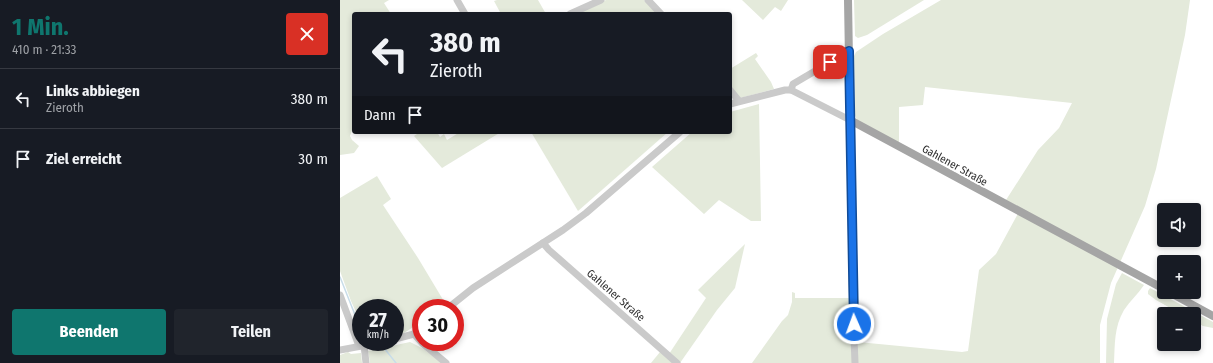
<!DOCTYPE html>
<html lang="de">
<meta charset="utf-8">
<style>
:root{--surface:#171b24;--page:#20242c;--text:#f1f3f6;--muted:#9ea1a6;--line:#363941;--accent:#0f766e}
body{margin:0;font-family:"Fira Sans Condensed",sans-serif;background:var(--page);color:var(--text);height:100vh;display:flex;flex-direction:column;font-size:15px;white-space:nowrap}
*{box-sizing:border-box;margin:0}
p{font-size:13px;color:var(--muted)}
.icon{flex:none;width:22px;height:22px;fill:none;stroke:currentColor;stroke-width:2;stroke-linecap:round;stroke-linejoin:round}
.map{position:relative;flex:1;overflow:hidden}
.drawer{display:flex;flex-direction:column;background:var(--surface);width:340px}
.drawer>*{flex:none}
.guide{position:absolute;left:12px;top:12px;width:380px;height:122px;border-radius:4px;box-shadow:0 2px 6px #0003;background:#171b24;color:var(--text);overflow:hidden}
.buttons{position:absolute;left:817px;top:203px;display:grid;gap:8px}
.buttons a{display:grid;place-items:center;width:44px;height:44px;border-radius:4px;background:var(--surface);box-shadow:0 2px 6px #0003;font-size:20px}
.speed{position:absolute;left:12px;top:299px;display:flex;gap:8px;font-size:20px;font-weight:700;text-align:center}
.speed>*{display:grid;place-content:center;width:52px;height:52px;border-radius:50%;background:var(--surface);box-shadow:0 2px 6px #0003;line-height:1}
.speed small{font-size:10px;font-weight:400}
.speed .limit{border:6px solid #d22;background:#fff;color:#111}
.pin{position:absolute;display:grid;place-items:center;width:34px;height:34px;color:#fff;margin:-17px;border-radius:8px;box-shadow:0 2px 6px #0006}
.me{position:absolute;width:44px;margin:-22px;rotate:358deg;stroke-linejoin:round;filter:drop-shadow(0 0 3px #0008)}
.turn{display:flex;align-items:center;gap:14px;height:84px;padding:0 12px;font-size:18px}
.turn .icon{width:52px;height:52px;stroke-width:2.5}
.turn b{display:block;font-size:28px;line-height:34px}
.then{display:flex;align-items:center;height:38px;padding:0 12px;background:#0003;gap:8px;font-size:15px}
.round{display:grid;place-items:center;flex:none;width:42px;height:42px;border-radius:4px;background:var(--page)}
.overview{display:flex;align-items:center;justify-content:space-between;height:68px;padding:0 12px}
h1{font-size:24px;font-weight:700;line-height:30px;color:var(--accent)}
.cta{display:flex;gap:8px;margin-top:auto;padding:8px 12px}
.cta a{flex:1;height:46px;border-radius:4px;background:var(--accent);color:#fff;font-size:16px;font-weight:700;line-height:46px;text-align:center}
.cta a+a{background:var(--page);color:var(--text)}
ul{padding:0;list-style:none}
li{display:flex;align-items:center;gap:12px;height:60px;padding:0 12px;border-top:1px solid var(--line)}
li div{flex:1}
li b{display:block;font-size:15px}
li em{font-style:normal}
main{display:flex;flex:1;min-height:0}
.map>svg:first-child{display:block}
</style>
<main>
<section class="drawer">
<div class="overview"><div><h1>1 Min.</h1><p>410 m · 21:33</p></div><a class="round" style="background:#d93025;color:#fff"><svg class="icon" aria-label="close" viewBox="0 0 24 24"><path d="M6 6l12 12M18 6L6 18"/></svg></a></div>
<ul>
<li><svg class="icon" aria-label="left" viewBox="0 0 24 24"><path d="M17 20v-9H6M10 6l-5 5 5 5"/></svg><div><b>Links abbiegen</b><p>Zieroth</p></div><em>380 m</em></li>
<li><svg class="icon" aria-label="arrive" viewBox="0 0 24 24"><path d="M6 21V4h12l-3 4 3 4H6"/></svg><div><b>Ziel erreicht</b></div><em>30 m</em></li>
</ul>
<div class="cta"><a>Beenden</a><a>Teilen</a></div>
</section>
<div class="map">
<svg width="873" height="363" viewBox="0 0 873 363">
<rect width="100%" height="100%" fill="#fff"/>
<!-- green -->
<g fill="#e4eadb">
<path d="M0,0H49L44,3L51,14H14V124L10,136L12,140L19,146L14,153L0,155Z"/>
<path d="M157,0H198L206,14H161L154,1Z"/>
<path d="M266,0H304L317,14H236Z"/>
<path d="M402,0H448L441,11L435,7L423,20Z"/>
<path d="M514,0H584L527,35L518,38L515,36Z"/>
<path d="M601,0H850L845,35L816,169L805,206L771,283L760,325V363H518V342L622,352L628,351L639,270L656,254L681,208L666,200L698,150L719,128L732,103L585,87L583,105L559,107V143L517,120L513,111L515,110L514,56L516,52L543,34Z"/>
<path d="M416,53L418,56L415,59L431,82L434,89L400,98L390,86V69Z"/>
<path d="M419,104L421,221H411L379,200L364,214L312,167L352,132H390V112Z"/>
<path d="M80,132H97L100,137L104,134L107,140L120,132H161L102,168L74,136Z"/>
<path d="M191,132H328L238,211Z"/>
<path d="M37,176L51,199L43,205L78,258L105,303L99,308H81V322L64,333L55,334V308H21V323L11,301L0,271V198Z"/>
<path d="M405,244L395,288L377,310L340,363L329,354L366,298L358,290Z"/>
<path d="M782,273L804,285C798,294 790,301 784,310C774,327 775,344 774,363H766L767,319L776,284Z"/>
<path d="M810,288L873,322V328L863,326L854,321V314H841L816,300L808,294V291Z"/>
<path d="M452,292L455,293V298H510L513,363H412L442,321L448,315L452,302Z"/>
<path d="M70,342L82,348L102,363H30L28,351Z"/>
<path d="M8,352L11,354L21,353L22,363H0V355Z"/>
<path d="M320,352L334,363H311Z"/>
</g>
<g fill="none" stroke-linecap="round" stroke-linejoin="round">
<!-- stream -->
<g stroke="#c8dde9" stroke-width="1.5">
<path d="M0,277L21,330"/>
<path d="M44,348L56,363"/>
</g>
<!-- minor -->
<g stroke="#cacaca" stroke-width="7">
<path d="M117,0L125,14"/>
<path d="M308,0L321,14"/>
<path d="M230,14L261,0"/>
<path d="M390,90L399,101"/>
<path d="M451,90L453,84L509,51"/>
<path d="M390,104L445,90H451L510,120L512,284L515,363"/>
<path d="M203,243L209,250L337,363"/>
<path d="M0,295L19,346"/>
<path d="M108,308L133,288L223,230L246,213L340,132"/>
<path d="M74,334L82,343L106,363"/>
<path d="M55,339L74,334L81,328"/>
<path d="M24,345L26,363"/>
<path d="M0,350L43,342"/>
</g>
<!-- major -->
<g stroke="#a5a5a5" stroke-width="8">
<path d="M508,0L510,120L824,289"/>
<path d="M829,292L873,316"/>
</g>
</g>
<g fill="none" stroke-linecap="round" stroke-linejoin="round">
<defs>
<path id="route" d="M490,62L509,51L514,324"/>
</defs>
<!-- route casing -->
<use href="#route" stroke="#114b97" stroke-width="10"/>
<!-- route -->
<use href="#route" stroke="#1a73e8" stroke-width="7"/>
</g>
<g text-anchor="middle" stroke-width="4" stroke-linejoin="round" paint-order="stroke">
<!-- street labels -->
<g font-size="11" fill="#2d2d2d" stroke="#fff">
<text transform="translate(615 165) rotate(29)" y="4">Gahlener Straße</text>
<text transform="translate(276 295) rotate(41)" y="4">Gahlener Straße</text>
</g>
</g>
</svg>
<div class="buttons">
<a><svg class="icon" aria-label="sound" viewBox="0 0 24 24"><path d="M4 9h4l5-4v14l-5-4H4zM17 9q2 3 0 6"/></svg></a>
<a>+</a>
<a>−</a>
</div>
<div class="speed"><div>27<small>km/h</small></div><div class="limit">30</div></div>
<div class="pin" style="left:490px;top:62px;background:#d93025"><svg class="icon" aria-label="arrive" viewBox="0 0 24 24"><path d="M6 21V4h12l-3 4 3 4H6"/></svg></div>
<svg class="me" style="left:514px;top:324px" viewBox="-20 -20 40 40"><circle r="17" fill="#1a73e8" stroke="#fff" stroke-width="3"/><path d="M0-11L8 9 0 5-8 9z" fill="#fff"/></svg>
<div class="guide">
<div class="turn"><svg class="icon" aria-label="left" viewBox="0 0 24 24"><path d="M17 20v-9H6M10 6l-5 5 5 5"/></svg><div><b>380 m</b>Zieroth</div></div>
<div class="then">Dann<svg class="icon" aria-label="arrive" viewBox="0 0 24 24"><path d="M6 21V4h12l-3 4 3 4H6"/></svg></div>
</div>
</div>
</main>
